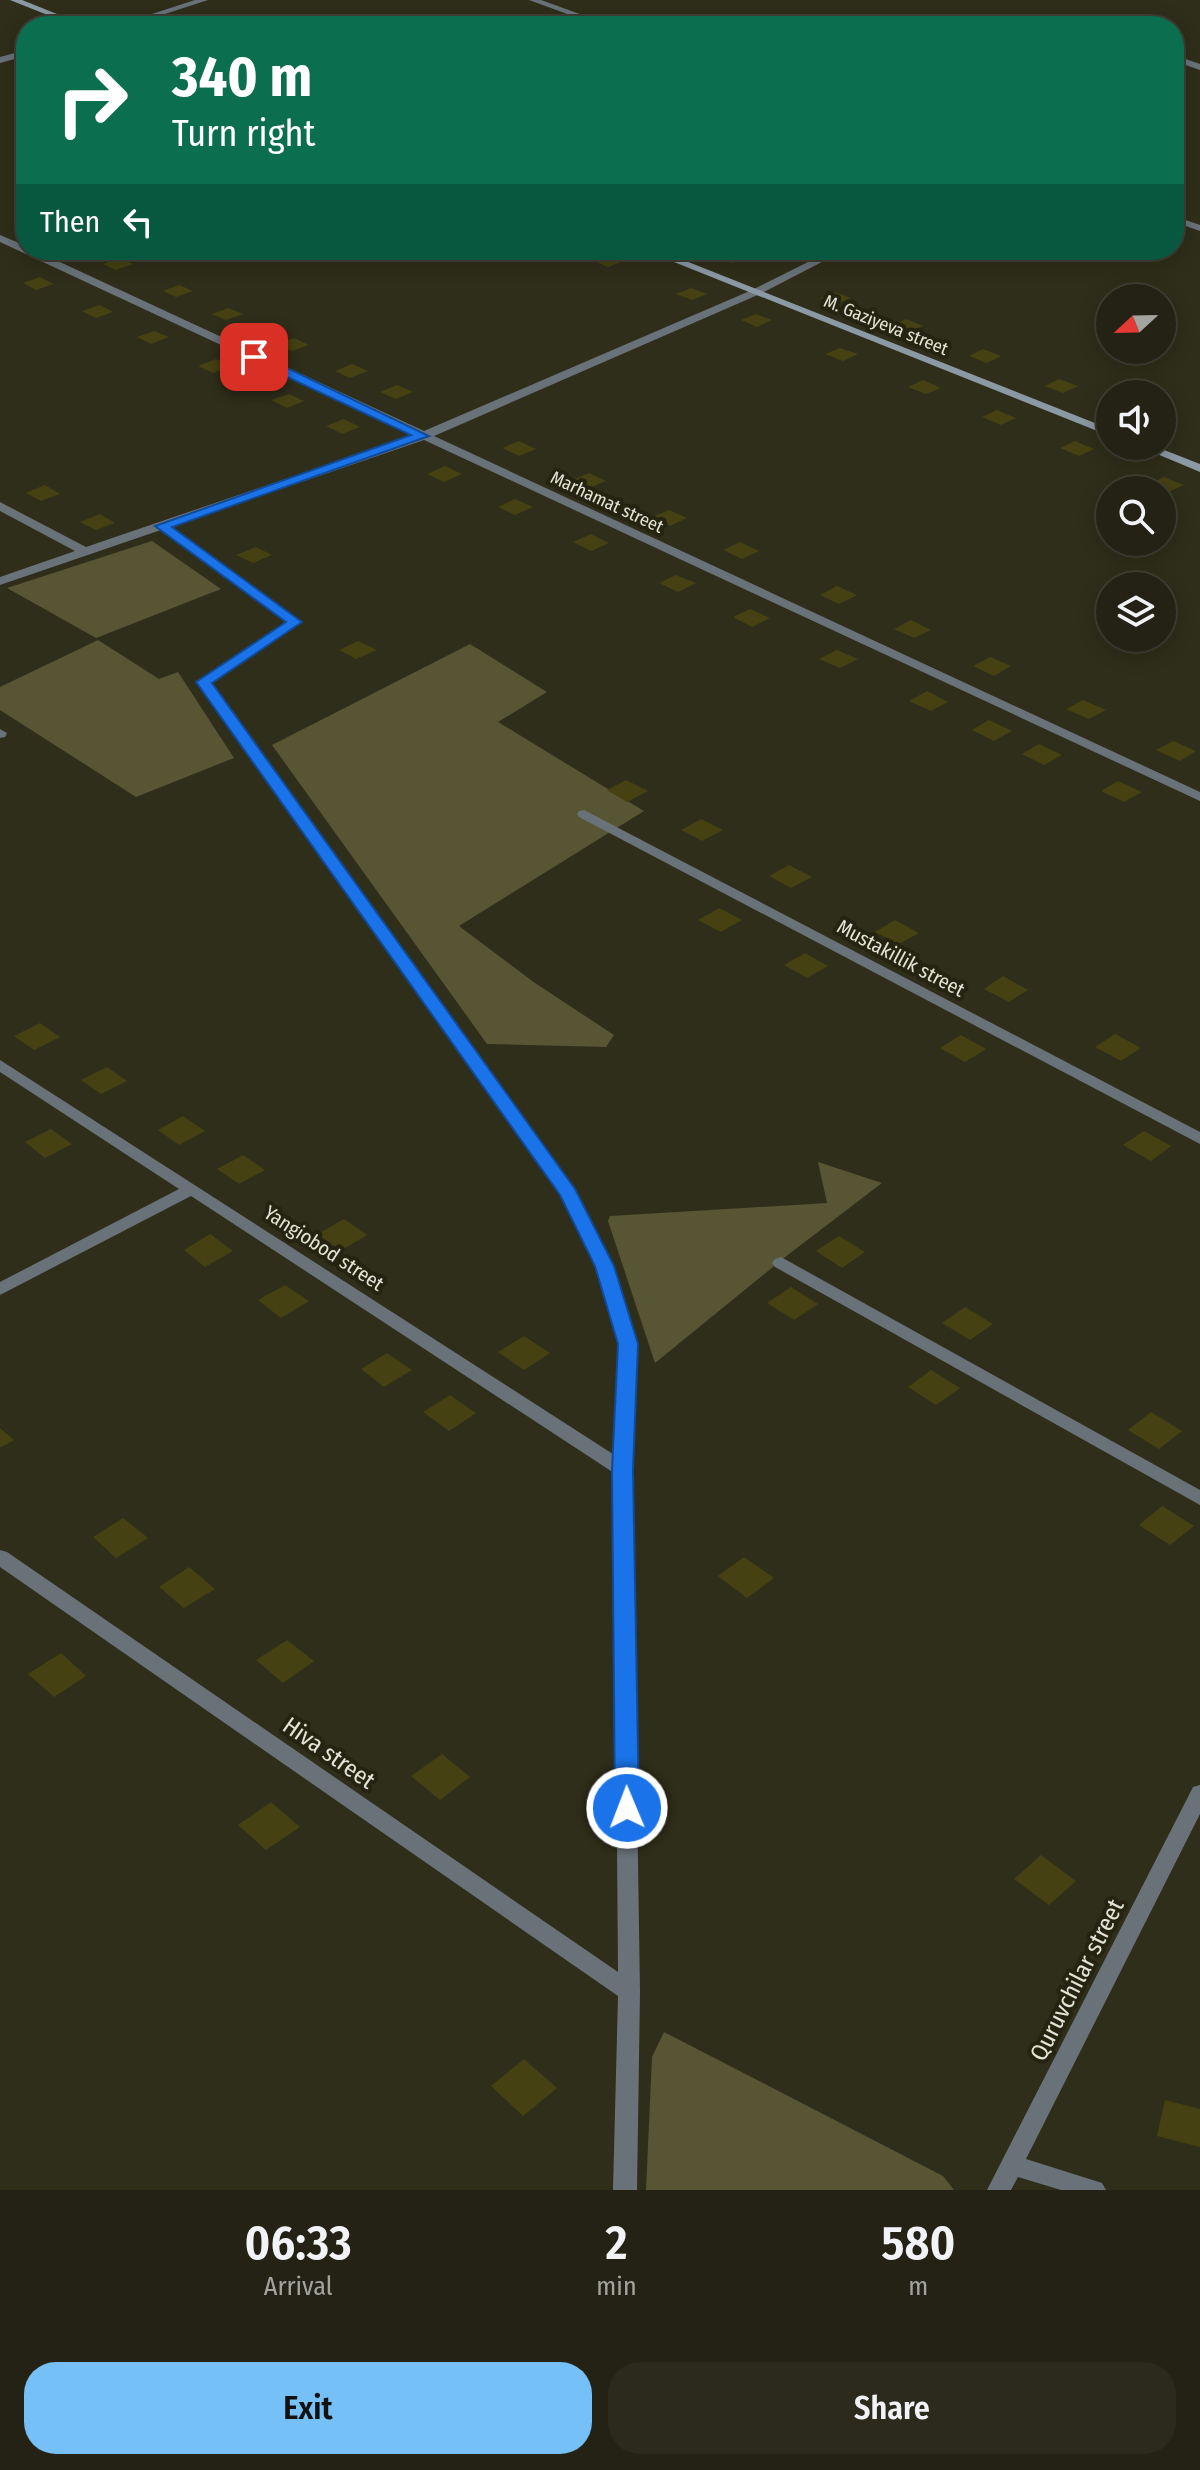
<!DOCTYPE html>
<style>
:root{--surface:#232214;--page:#2b2a1d;--text:#f1f3f6;--muted:#a3a4a0;--line:#403f34;--accent:#75c0f6}
body{margin:0;font-family:"Fira Sans Condensed",sans-serif;background:var(--page);color:var(--text);height:100vh;display:flex;flex-direction:column;font-size:30px;white-space:nowrap}
*{box-sizing:border-box;margin:0}
p{font-size:26px;color:var(--muted)}
.icon{flex:none;width:44px;height:44px;fill:none;stroke:currentColor;stroke-width:2;stroke-linecap:round;stroke-linejoin:round}
.map{position:relative;height:2190px;overflow:hidden}
.sheet{display:flex;flex-direction:column;background:var(--surface);flex:1}
.sheet>*{flex:none}
.banner{position:absolute;left:16px;top:16px;width:1168px;height:244px;border-radius:32px;box-shadow:0 4px 20px #0003,0 0 0 2px var(--line);background:#0b6e4f;color:#fff;overflow:hidden}
.needle{width:52px;rotate:248deg}
.tools{position:absolute;left:1096px;top:284px;display:grid;gap:16px}
.tools a{display:grid;place-items:center;width:80px;height:80px;border-radius:50%;background:var(--surface);box-shadow:0 4px 20px #0003,0 0 0 2px var(--line);font-size:40px}
.pin{position:absolute;display:grid;place-items:center;width:68px;height:68px;color:#fff;margin:-34px;border-radius:16px;box-shadow:0 4px 12px #0006}
.me{position:absolute;width:88px;margin:-44px;rotate:359deg;stroke-linejoin:round;filter:drop-shadow(0 0 6px #0008)}
.turn{display:flex;align-items:center;gap:28px;height:168px;padding:0 24px;font-size:36px}
.turn .icon{width:104px;height:104px;stroke-width:2.5}
.turn b{display:block;font-size:56px;line-height:68px}
.then{display:flex;align-items:center;height:76px;padding:0 24px;background:#0003;gap:16px;font-size:30px}
.eta{display:flex;justify-content:space-evenly;align-items:center;height:136px;text-align:center}
.eta b{font-size:48px;font-weight:600;line-height:56px}
.primary-button{display:flex;gap:16px;margin-top:auto;padding:16px 24px}
.primary-button a{flex:1;height:92px;border-radius:32px;background:var(--accent);color:#111;font-size:32px;font-weight:600;line-height:92px;text-align:center}
.primary-button a+a{background:var(--page);color:var(--text)}
.map>svg:first-child{display:block}
</style>
<div class="map">
<svg width="1200" height="2190" viewBox="0 0 1200 2190">
<rect width="100%" height="100%" fill="#2f2e1a"/>
<!-- green -->
<g fill="#575534">
<path d="M152,541L221,589L96,638L7,588Z"/>
<path d="M98,640L159,679L178,672L234,758L136,797L0,710V687Z"/>
<path d="M470,644L547,692L498,722L644,811L459,926L535,983L614,1035L606,1047L487,1044L272,745Z"/>
<path d="M818,1162L882,1183L789,1254L655,1363L608,1221L610,1216L827,1203Z"/>
<path d="M664,2032L943,2176L954,2190H646L652,2057Z"/>
</g>
<!-- building -->
<g fill="#454112">
<path d="M731,252L747,258L732,263L716,257Z"/>
<path d="M608,255L623,261L608,267L593,260Z"/>
<path d="M120,258L133,264L116,270L103,264Z"/>
<path d="M40,277L54,284L36,290L23,283Z"/>
<path d="M179,285L193,291L176,297L163,291Z"/>
<path d="M691,288L707,294L692,300L676,294Z"/>
<path d="M834,292L851,298L836,304L820,298Z"/>
<path d="M100,305L113,312L96,318L82,311Z"/>
<path d="M228,308L243,314L226,320L212,314Z"/>
<path d="M756,314L772,320L757,327L741,320Z"/>
<path d="M906,319L923,326L909,332L892,326Z"/>
<path d="M154,331L169,337L151,344L137,337Z"/>
<path d="M294,338L309,345L292,351L277,344Z"/>
<path d="M840,348L858,354L843,361L825,354Z"/>
<path d="M983,349L1001,356L987,363L969,356Z"/>
<path d="M216,359L230,366L213,373L198,366Z"/>
<path d="M352,364L368,371L350,378L335,371Z"/>
<path d="M1059,379L1078,386L1063,393L1045,386Z"/>
<path d="M923,380L941,388L926,394L908,387Z"/>
<path d="M397,385L413,392L396,399L380,392Z"/>
<path d="M289,394L304,401L287,408L271,400Z"/>
<path d="M997,410L1016,418L1001,425L982,417Z"/>
<path d="M344,419L360,427L342,434L326,426Z"/>
<path d="M519,441L536,449L519,456L502,448Z"/>
<path d="M1075,441L1094,449L1079,456L1060,448Z"/>
<path d="M445,466L462,474L444,482L427,474Z"/>
<path d="M589,473L606,481L589,488L572,480Z"/>
<path d="M1164,477L1184,485L1168,492L1149,484Z"/>
<path d="M45,485L60,494L41,501L26,493Z"/>
<path d="M515,499L533,507L515,515L498,507Z"/>
<path d="M669,510L687,518L670,526L652,517Z"/>
<path d="M100,514L115,523L96,530L80,522Z"/>
<path d="M591,534L609,543L591,551L573,542Z"/>
<path d="M740,542L759,551L742,559L723,550Z"/>
<path d="M256,547L272,555L253,563L236,555Z"/>
<path d="M676,575L696,583L678,592L659,583Z"/>
<path d="M837,586L857,595L839,604L820,595Z"/>
<path d="M750,609L770,618L752,627L733,617Z"/>
<path d="M911,620L931,630L914,638L894,629Z"/>
<path d="M358,641L377,650L356,659L339,650Z"/>
<path d="M837,650L858,659L840,668L819,659Z"/>
<path d="M990,657L1011,666L994,676L973,666Z"/>
<path d="M927,691L948,702L931,711L909,701Z"/>
<path d="M1083,700L1106,710L1089,719L1066,709Z"/>
<path d="M989,720L1012,731L994,741L972,730Z"/>
<path d="M1173,741L1196,751L1180,761L1156,750Z"/>
<path d="M1039,744L1062,755L1044,765L1022,754Z"/>
<path d="M626,780L648,791L627,802L607,790Z"/>
<path d="M1118,781L1142,792L1124,802L1101,791Z"/>
<path d="M701,819L723,830L702,841L681,830Z"/>
<path d="M789,865L812,877L791,888L769,876Z"/>
<path d="M719,908L742,920L721,932L698,920Z"/>
<path d="M895,920L919,933L899,944L875,932Z"/>
<path d="M805,953L828,966L807,978L784,965Z"/>
<path d="M1003,976L1028,990L1009,1002L984,989Z"/>
<path d="M40,1023L60,1037L34,1050L14,1036Z"/>
<path d="M1115,1034L1141,1048L1121,1061L1095,1047Z"/>
<path d="M961,1035L986,1049L965,1062L940,1048Z"/>
<path d="M107,1067L127,1081L101,1094L81,1080Z"/>
<path d="M183,1116L205,1131L179,1145L158,1130Z"/>
<path d="M51,1129L72,1144L45,1158L25,1142Z"/>
<path d="M1144,1131L1171,1146L1151,1161L1123,1145Z"/>
<path d="M243,1155L265,1170L239,1184L217,1169Z"/>
<path d="M344,1219L367,1235L340,1251L318,1234Z"/>
<path d="M210,1234L233,1251L205,1267L184,1250Z"/>
<path d="M839,1236L865,1252L842,1268L816,1251Z"/>
<path d="M285,1285L309,1301L281,1318L258,1300Z"/>
<path d="M791,1287L818,1304L794,1320L767,1303Z"/>
<path d="M965,1307L993,1324L970,1340L942,1323Z"/>
<path d="M524,1336L550,1353L524,1370L498,1352Z"/>
<path d="M387,1353L412,1370L384,1387L361,1369Z"/>
<path d="M931,1370L960,1388L936,1405L908,1387Z"/>
<path d="M450,1395L476,1413L449,1431L423,1412Z"/>
<path d="M1151,1412L1182,1431L1159,1449L1128,1430Z"/>
<path d="M0,1428L14,1440L0,1448Z"/>
<path d="M1162,1506L1194,1526L1170,1545L1139,1525Z"/>
<path d="M123,1518L148,1538L116,1558L93,1537Z"/>
<path d="M744,1557L774,1578L747,1598L718,1576Z"/>
<path d="M189,1567L215,1589L184,1608L159,1587Z"/>
<path d="M287,1640L314,1661L283,1683L256,1660Z"/>
<path d="M61,1653L86,1676L54,1697L28,1674Z"/>
<path d="M442,1754L470,1777L440,1800L411,1776Z"/>
<path d="M271,1802L300,1827L266,1850L238,1825Z"/>
<path d="M1041,1855L1076,1881L1049,1905L1014,1879Z"/>
<path d="M524,2059L557,2088L523,2116L491,2086Z"/>
<path d="M1165,2100L1200,2109V2147L1157,2136Z"/>
</g>
<g fill="none" stroke-linecap="round" stroke-linejoin="round">
<!-- lane -->
<path fill="#697279" fill-rule="evenodd" d="M162,522L301,622L211,683L577,1194L613,1266L637,1344L632,1470L630,1475H616L614,1470L619,1344L595,1266L561,1195L197,682L287,622L158,529V523Z"/>
<!-- street -->
<g fill="#697279" fill-rule="evenodd">
<path d="M195,0H208L128,26H115Z"/>
<path d="M529,0H541L613,26H600Z"/>
<path d="M26,50V56L0,63V57Z"/>
<path d="M1174,55L1200,64V70L1174,61Z"/>
<path d="M1174,216L1200,225V231L1174,222Z"/>
<path d="M0,235L26,246V250H34L424,431L752,290L832,250H845L760,294L434,436L1200,792V801L424,440L0,585V577L75,551L0,511V502L86,547L414,435L0,242Z"/>
<path d="M0,729L7,733L5,737L0,738Z"/>
<path d="M584,810L1200,1132V1144L579,817L577,814L579,811Z"/>
<path d="M0,1060L630,1465L632,1470L640,1992L637,2190H613L618,1996L0,1567V1550L7,1552L618,1972L614,1473L191,1196L0,1295V1282L179,1189L0,1072Z"/>
<path d="M781,1257L1200,1490V1505L775,1267L772,1263L775,1259Z"/>
<path d="M1200,1785V1814L1026,2159L1102,2183L1106,2190H1061L1018,2177L1011,2190H987L1190,1793L1193,1787Z"/>
</g>
<!-- secondary -->
<g fill="#8b99a4" fill-rule="evenodd">
<path d="M10,0H22L87,26H75Z"/>
<path d="M644,250H658L1110,429V436Z"/>
<path d="M1138,446H1154L1200,464V472Z"/>
</g>
</g>
<!-- route -->
<path fill="#1a73e8" stroke="#114b97" stroke-width="2" d="M249,354H258L429,436L172,527L302,622L212,683L575,1189L614,1266L638,1344L633,1470L639,1808L635,1814L627,1817L619,1814L615,1808L612,1470L618,1344L595,1266L560,1195L196,682L286,622L155,526L411,435L249,359Z"/>
<g text-anchor="middle" stroke-width="8" stroke-linejoin="round" paint-order="stroke">
<!-- far-street labels -->
<g font-size="18" fill="#e4e3d7" stroke="#252410">
<text transform="translate(886 325) rotate(22)" y="6">M. Gaziyeva street</text>
<text transform="translate(607 502) rotate(25)" y="6">Marhamat street</text>
</g>
<!-- street labels -->
<g font-size="20" fill="#e4e3d7" stroke="#252410">
<text transform="translate(901 958) rotate(28)" y="7">Mustakillik street</text>
<text transform="translate(324 1248) rotate(33)" y="7">Yangiobod street</text>
</g>
<!-- near-street labels -->
<g font-size="24" fill="#e4e3d7" stroke="#252410">
<text transform="translate(329 1753) rotate(35)" y="8">Hiva street</text>
<text transform="translate(1077 1980) rotate(-63)" y="8">Quruvchilar street</text>
</g>
</g>
</svg>
<div class="tools">
<a><svg class="needle" viewBox="-14 -14 28 28"><path d="M0-13l5 13h-10z" fill="#e53935"/><path d="M0 13l5-13h-10z" fill="#a3a4a0"/></svg></a>
<a><svg class="icon" aria-label="sound" viewBox="0 0 24 24"><path d="M4 9h4l5-4v14l-5-4H4zM17 9q2 3 0 6"/></svg></a>
<a><svg class="icon" aria-label="search" viewBox="0 0 24 24"><circle cx="10" cy="10" r="6"/><path d="M15 15l6 6"/></svg></a>
<a><svg class="icon" aria-label="layers" viewBox="0 0 24 24"><path d="M12 4l9 5-9 5-9-5zM3 14l9 5 9-5"/></svg></a>
</div>
<div class="pin" style="left:254px;top:357px;background:#d93025"><svg class="icon" aria-label="arrive" viewBox="0 0 24 24"><path d="M6 21V4h12l-3 4 3 4H6"/></svg></div>
<svg class="me" style="left:627px;top:1808px" viewBox="-20 -20 40 40"><circle r="17" fill="#1a73e8" stroke="#fff" stroke-width="3"/><path d="M0-11L8 9 0 5-8 9z" fill="#fff"/></svg>
<div class="banner">
<div class="turn"><svg class="icon" aria-label="right" viewBox="0 0 24 24"><path d="M7 20v-9h11M14 6l5 5-5 5"/></svg><div><b>340 m</b>Turn right</div></div>
<div class="then">Then<svg class="icon" aria-label="left" viewBox="0 0 24 24"><path d="M17 20v-9H6M10 6l-5 5 5 5"/></svg></div>
</div>
</div>
<section class="sheet">
<div class="eta">
<div><b>06:33</b><p>Arrival</p></div>
<div><b>2</b><p>min</p></div>
<div><b>580</b><p>m</p></div>
</div>
<div class="primary-button"><a>Exit</a><a>Share</a></div>
</section>
